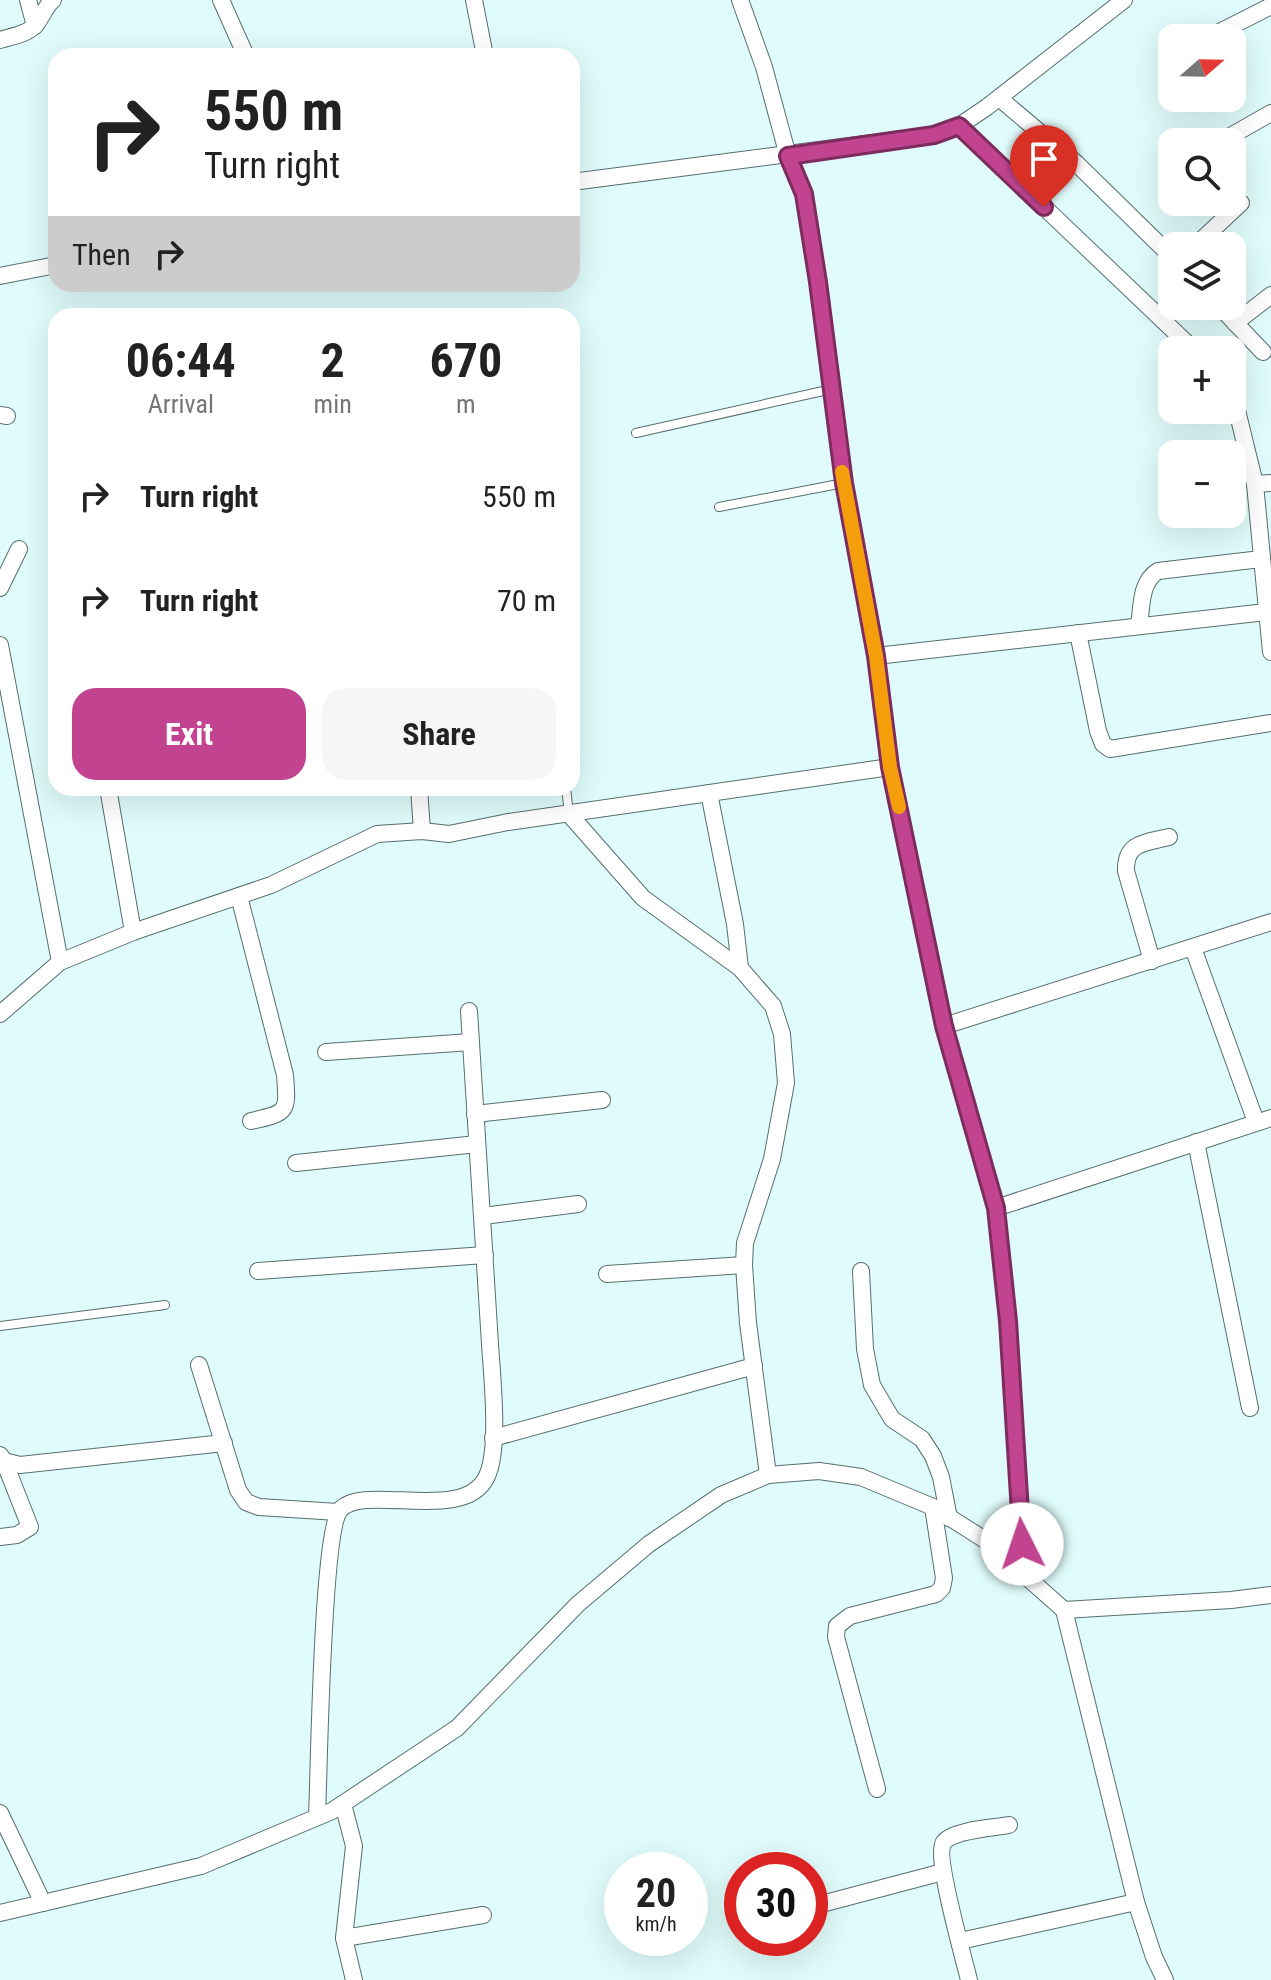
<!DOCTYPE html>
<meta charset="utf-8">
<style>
:root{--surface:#fff;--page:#f6f6f6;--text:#222;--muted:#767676;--accent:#c24490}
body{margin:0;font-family:"Roboto Condensed",sans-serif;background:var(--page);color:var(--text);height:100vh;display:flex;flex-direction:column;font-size:30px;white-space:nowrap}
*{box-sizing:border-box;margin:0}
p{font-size:26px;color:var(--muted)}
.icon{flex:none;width:44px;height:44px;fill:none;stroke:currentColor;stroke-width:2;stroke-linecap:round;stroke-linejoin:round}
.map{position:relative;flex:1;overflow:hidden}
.details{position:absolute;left:48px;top:308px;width:532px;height:488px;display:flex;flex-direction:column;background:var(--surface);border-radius:24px;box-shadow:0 8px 32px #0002}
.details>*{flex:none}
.hud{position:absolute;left:48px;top:48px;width:532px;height:244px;border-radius:24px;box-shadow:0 8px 32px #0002;background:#fff;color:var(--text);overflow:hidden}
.needle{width:52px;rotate:70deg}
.fabs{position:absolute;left:1158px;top:24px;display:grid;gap:16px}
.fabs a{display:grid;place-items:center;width:88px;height:88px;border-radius:16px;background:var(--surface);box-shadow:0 8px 32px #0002;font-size:40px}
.speed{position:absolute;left:604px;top:1852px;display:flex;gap:16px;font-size:40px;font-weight:700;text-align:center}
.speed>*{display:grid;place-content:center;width:104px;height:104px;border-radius:50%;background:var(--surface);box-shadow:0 8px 32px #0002;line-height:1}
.speed small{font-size:20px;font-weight:400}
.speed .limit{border:12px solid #d22;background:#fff;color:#111}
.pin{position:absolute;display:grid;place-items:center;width:68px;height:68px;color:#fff;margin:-82px -34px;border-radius:50% 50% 50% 0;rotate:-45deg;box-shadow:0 0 8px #0007}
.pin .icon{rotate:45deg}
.me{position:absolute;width:88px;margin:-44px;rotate:356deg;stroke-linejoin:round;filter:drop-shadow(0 0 6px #0008)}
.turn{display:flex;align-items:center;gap:28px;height:168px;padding:0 24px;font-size:36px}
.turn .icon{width:104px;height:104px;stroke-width:2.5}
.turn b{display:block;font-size:56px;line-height:68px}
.then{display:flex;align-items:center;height:76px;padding:0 24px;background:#0003;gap:16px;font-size:30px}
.eta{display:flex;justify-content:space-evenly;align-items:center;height:136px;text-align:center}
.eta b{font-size:48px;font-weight:700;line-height:56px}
.action{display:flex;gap:16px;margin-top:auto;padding:16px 24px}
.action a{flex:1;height:92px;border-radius:24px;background:var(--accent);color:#fff;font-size:32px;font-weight:700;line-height:92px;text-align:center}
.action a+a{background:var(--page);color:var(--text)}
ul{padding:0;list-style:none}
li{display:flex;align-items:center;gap:24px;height:104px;padding:0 24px}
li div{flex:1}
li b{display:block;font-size:30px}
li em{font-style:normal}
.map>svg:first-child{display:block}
</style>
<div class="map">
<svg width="1271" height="1980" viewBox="0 0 1271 1980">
<rect width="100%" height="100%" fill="#e0fbfb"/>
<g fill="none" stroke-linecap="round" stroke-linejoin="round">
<defs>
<g id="lane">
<path d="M636,433L832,389"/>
<path d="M719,507L844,483"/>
<path d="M566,788L569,814"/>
<path d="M0,1326L165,1305"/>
</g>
<g id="street">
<path d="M28,0L35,26"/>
<path d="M221,0L246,56"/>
<path d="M474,0L485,56"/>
<path d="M740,0L764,67L788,156L804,194L818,282L844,483L876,656L890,767L944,1026L996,1208L1008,1321L1024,1576"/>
<path d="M1208,38L1271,6"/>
<path d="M0,40C13,36 29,34 37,23C43,15 45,7 53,0"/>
<path d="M999,98L1076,163L1172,257"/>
<path d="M959,126L1194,350"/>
<path d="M1220,142L1271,113"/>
<path d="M572,182L934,135L959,126L987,107L1124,0"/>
<path d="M1195,246L1241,203"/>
<path d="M0,276L56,265"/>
<path d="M1219,306L1263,352"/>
<path d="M1235,323L1271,295"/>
<path d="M1232,390L1255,484L1271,483"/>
<path d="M0,415L7,416"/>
<path d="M1255,484L1271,652"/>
<path d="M0,588L19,549"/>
<path d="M1139,626C1142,606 1140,582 1158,571L1261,559"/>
<path d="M1078,633L1098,731L1103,744L1110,749L1271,723"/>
<path d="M0,645L60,962"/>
<path d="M876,656L1266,612"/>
<path d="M108,788L133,932"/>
<path d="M419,788L422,831"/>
<path d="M709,793L735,924L740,968"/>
<path d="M569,814L643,898L740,968L773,1006L782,1034L786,1083L772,1159L745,1243L744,1265L748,1323L768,1475"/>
<path d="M239,896L285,1075C288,1112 288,1113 251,1121"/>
<path d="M1193,948L1256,1122"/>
<path d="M1152,961L1126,871C1125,842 1145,843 1169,837"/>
<path d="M0,1014L60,962L133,932L271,885L377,834L422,831L449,834L508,822L890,767"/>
<path d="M944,1026L1271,922"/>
<path d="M326,1052L471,1042"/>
<path d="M475,1114L602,1100"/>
<path d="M1196,1142L1250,1408"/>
<path d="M296,1163L477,1144"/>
<path d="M996,1208L1271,1118"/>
<path d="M483,1216L578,1204"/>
<path d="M258,1271L485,1255"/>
<path d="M861,1271L865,1349L872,1385L892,1419L922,1439L933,1456L941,1477L949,1518"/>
<path d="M607,1274L744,1265"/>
<path d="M199,1365L238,1490L246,1502L259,1507L338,1512"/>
<path d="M493,1438L754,1366"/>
<path d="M0,1455L4,1461L20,1465L224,1443"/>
<path d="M0,1537L17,1535L30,1527L4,1461"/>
<path d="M1064,1610L1136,1902L1154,1957L1165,1980"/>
<path d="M877,1789L836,1637L837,1626L850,1616L936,1594L942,1588L944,1578L933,1507"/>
<path d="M343,1804L354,1846L344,1938L354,1980"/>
<path d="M0,1813L43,1903"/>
<path d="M317,1817C319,1772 322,1532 340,1510C364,1482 465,1525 487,1476C500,1448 492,1377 490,1344C484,1233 475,1122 469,1011"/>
<path d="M810,1907L943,1872"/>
<path d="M0,1913L201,1866L332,1811L457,1728L578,1604L649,1544L721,1495L768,1475L819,1471L861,1477L933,1507L985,1540L1064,1610L1231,1600L1271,1595"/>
<path d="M344,1938L483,1915"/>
<path d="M960,1941L1136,1902"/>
<path d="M969,1980C964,1959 934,1855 944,1842C953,1830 993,1828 1009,1825"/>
</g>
</defs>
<!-- lane casing -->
<use href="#lane" stroke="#566e6e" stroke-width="10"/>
<!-- street casing -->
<use href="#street" stroke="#566e6e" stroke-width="18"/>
<!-- lane -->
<use href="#lane" stroke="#fff" stroke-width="8"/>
<!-- street -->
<use href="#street" stroke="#fff" stroke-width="16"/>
</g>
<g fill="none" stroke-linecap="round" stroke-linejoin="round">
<defs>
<path id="route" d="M1022,1544L1008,1321L996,1208L944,1026L890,767L876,656L844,483L818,282L804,194L788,156L934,135L959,126L1044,207"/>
</defs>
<!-- route casing -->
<use href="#route" stroke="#7e2c5e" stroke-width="20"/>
<!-- route -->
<use href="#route" stroke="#c24490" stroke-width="14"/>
<!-- slow -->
<path stroke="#f59e0b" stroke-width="14" d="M842,472L876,656L890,767L899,807"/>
</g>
</svg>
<div class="fabs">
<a><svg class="needle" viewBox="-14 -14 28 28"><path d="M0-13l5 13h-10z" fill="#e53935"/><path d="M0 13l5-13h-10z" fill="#767676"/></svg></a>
<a><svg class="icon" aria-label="search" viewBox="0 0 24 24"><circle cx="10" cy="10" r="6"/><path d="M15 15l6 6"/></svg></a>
<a><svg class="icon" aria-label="layers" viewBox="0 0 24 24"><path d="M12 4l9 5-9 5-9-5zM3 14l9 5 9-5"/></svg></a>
<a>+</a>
<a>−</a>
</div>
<div class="speed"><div>20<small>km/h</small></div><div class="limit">30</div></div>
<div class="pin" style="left:1044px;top:207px;background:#d93025"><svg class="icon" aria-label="arrive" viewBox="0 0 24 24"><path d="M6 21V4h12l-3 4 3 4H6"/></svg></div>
<svg class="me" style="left:1022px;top:1544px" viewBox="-20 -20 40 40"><circle r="19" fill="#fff"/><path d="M0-13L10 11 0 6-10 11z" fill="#c24490"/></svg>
<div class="hud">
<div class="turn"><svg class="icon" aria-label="right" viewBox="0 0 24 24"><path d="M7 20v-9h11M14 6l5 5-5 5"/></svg><div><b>550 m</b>Turn right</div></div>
<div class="then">Then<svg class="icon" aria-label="right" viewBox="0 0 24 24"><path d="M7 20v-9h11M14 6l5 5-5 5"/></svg></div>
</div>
<section class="details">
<div class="eta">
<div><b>06:44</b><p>Arrival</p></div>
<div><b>2</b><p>min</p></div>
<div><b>670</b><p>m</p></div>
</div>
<ul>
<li><svg class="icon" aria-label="right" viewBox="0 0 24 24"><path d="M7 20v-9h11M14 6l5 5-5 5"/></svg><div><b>Turn right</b></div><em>550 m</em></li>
<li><svg class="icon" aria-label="right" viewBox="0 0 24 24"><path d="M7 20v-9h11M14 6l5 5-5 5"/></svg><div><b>Turn right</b></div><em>70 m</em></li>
</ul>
<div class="action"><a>Exit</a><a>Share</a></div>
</section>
</div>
